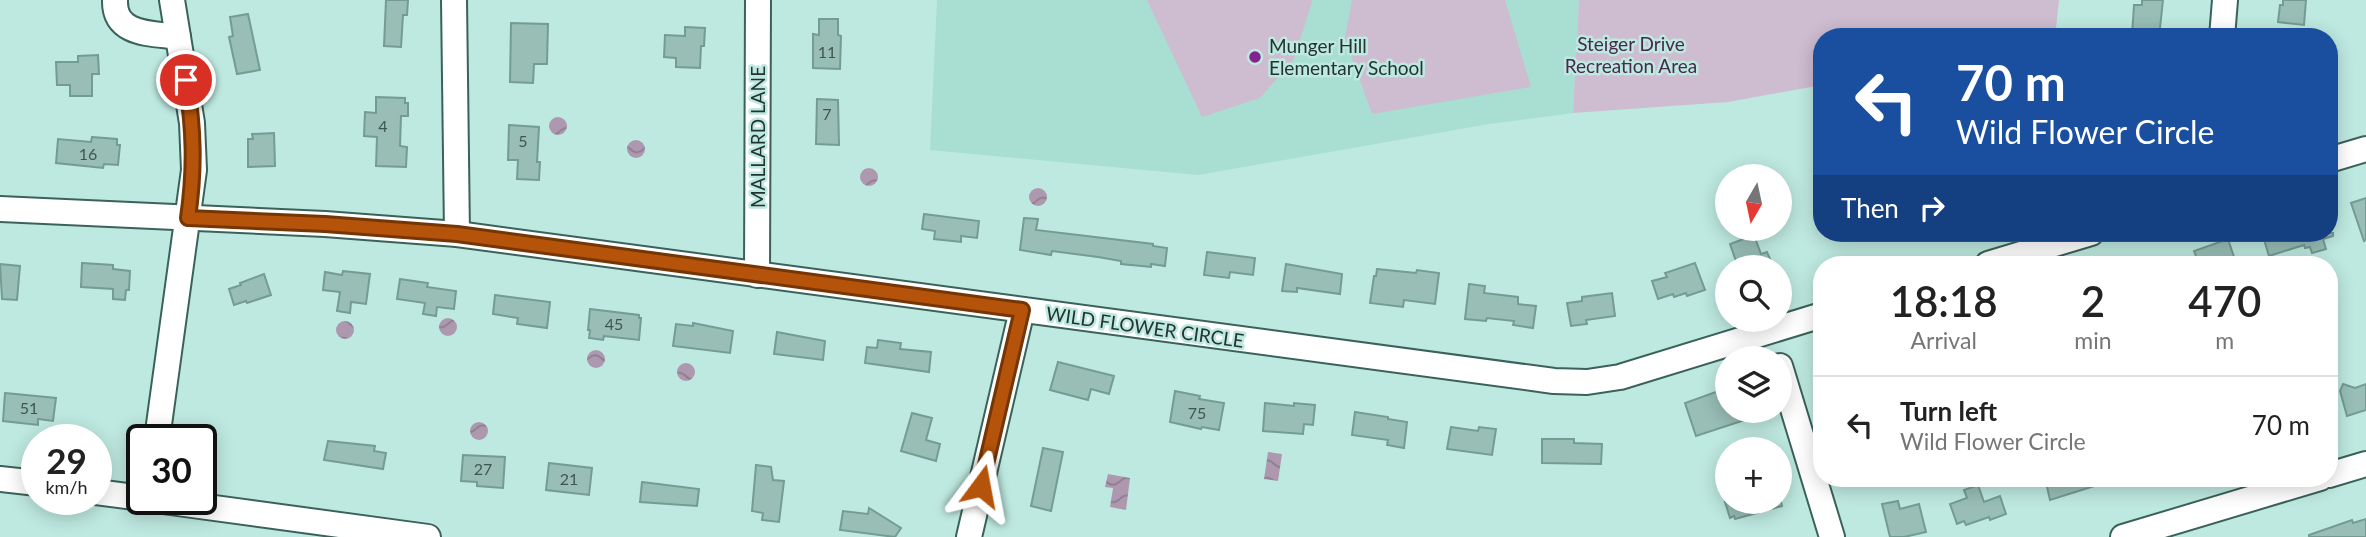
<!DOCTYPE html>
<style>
:root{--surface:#fff;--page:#f6f6f6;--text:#222;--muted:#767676;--line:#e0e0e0}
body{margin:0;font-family:Lato,sans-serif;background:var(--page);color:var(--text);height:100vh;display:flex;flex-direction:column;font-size:26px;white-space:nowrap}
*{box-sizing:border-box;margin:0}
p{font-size:23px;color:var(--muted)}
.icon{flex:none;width:38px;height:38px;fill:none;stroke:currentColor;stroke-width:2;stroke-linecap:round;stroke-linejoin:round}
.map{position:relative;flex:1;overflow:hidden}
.drawer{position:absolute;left:1813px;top:256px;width:525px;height:231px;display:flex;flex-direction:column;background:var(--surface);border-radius:28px;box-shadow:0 4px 18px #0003}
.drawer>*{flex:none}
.guide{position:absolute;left:1813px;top:28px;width:525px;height:214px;border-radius:28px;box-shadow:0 4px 18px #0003;background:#1a4fa0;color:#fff;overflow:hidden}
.needle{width:46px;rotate:189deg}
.fabs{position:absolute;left:1715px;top:164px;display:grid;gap:14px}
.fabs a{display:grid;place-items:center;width:77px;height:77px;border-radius:50%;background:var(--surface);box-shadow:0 4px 18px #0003;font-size:35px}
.speed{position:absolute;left:21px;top:424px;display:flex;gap:14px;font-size:35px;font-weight:700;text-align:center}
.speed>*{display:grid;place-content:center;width:91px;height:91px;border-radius:50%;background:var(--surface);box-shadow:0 4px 18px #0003;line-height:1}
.speed small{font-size:18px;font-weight:400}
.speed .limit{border:4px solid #111;border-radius:10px;background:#fff;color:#111}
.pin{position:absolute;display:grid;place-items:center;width:60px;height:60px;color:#fff;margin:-30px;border:4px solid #fff;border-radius:50%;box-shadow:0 2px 7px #0007}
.me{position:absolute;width:77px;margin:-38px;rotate:13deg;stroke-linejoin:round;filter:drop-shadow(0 0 5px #0008)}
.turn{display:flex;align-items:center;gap:24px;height:147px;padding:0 28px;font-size:32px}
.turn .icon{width:91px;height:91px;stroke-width:2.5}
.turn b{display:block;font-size:49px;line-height:60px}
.then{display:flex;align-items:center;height:66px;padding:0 28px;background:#0003;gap:14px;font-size:26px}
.eta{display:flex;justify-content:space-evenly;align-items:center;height:119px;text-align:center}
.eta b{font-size:42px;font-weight:600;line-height:49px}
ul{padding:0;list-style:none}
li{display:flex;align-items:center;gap:21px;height:98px;padding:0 28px;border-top:2px solid var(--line)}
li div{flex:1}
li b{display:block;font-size:26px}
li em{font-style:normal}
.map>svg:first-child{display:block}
</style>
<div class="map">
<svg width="2366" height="537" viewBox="0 0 2366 537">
<defs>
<pattern id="water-waves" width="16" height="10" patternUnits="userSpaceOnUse" patternTransform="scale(1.75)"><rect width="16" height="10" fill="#ae98b0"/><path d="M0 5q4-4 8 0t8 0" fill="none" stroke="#8d7d90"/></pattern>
</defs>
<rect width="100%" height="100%" fill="#bee9e0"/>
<!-- built -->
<path fill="#a9ded3" d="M937,0H1579L1573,113L1489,124L1198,175L930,150Z"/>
<!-- park -->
<g fill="#cebcd0">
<path d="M1147,0H1311L1312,2L1294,59L1260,98L1202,117Z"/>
<path d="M1352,0H1505L1531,87L1372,114L1345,38Z"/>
<path d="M1579,0H2059L2055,37H1822V85L1728,102L1573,113Z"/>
</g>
<!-- water -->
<g fill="url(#water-waves)">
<circle cx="558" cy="126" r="9"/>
<circle cx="636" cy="149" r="9"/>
<circle cx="869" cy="177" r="9"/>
<circle cx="1038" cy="197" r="9"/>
<circle cx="448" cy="327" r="9"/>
<circle cx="345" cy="330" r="9"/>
<circle cx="596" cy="359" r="9"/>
<circle cx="686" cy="372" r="9"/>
<circle cx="479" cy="431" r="9"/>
<path d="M1268,452L1282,454L1278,481L1264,479Z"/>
<path d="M1108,474L1130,478L1126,510L1110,507L1113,488L1105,487Z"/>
</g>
<!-- building -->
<g fill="#98beb6" stroke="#749c94" stroke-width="2">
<path d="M386,0H408L407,15H403L401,47L384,46Z"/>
<path d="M2142,0H2163L2159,37L2132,36L2134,5H2142Z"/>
<path d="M2283,0H2306L2304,25L2278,22L2280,5H2283Z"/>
<path d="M248,14L260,70L237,74L229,37L233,36L230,17Z"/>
<path d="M819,19H838V35L841,36L840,69L813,68V34L819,35Z"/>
<path d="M511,23L548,24L547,64H534L533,83L510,82Z"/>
<path d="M685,27L705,28L704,46H701L700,68L676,67V58L664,57L665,35L685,36Z"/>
<path d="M98,55L99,74H92V96H70V85H57L56,62H78V56Z"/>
<path d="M376,97L405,98V103H408V116H401L400,146L407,147L406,167L376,166L377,137L364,136L365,112L376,113Z"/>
<path d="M817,99L838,100L839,145L816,144Z"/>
<path d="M509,125L539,127L537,162H540L539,180L517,179L518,160H508Z"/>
<path d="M274,133L275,166L248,167V139H253L252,134Z"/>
<path d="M92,137L117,139V145H120L118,165L104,164L103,168L56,163L58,139L91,142Z"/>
<path d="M2366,198V240L2364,241L2351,203Z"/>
<path d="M924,214L979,221L977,238L961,236V242L934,239L935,231L922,229Z"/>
<path d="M1024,218L1038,219L1036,230L1153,244V246L1167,248L1165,266L1151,264V267L1121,264V261L1098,257L1052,251L1051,255L1020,250Z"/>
<path d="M2262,233H2333V236L2323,239L2326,249L2312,253L2310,247L2305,248L2304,245L2269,256Z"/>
<path d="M1754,235L1761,254L1767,252L1774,268H1729L1737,264L1730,244Z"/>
<path d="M2228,239L2235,260L2225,264H2199L2194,251Z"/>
<path d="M1207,252L1255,258L1253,275L1230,272L1229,278L1204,275Z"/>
<path d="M82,263L113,265V269L130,271L129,290H126L125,300L113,299V289L81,287Z"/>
<path d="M1695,263L1705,290L1687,296L1686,293L1674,297L1673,294L1658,299L1652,281L1667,277L1665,273Z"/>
<path d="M0,264L20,266L17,300L2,299Z"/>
<path d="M1286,264L1342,274L1340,294L1297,288V292L1282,291Z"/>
<path d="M1377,269L1416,273L1417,270L1439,273L1435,304L1404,300L1403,307L1370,303L1374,276H1376Z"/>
<path d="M343,271L370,274L366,304L351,302L350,313L337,311L340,292L323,290L325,272L342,275Z"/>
<path d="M264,274L271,295L247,303L246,301L234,305L229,289L241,285L240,283Z"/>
<path d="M400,279L428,283L427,287L456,291L454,309L437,307L436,316L423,314L425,303L397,299Z"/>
<path d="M1469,284L1485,286L1484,293L1518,297V304L1536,306L1533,328L1513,325L1514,321L1487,318L1486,321L1465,319Z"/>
<path d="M1612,293L1615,316L1586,320L1587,324L1571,326L1567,303L1582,301V297Z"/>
<path d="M495,295L550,302L547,328L517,324L518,318L493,314Z"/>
<path d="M590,309L639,315V318H641L639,340L604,336L603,340L589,338L590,330H588Z"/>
<path d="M693,323L733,331L730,353L673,346L676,324L693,326Z"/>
<path d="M777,332L825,341L823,360L774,354Z"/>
<path d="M878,340L901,343L900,349L931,352L929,372L865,363L867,347L877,348Z"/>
<path d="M1058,362L1114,376L1109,394L1091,389L1088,400L1050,390Z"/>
<path d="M2343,384L2355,388L2366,384V410L2347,416L2340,391Z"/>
<path d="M1727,388V411H1763V414L1696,436L1685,403Z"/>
<path d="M1175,391L1200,396L1199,399L1224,403L1219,430L1202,427L1201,429L1170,422Z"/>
<path d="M5,393L56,398L53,421L38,419V425L3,421Z"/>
<path d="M1265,403L1294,406V403L1315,405L1313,425L1304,424L1303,434L1263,431Z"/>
<path d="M1355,412L1388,417V419L1407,422L1404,448L1387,445L1388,440L1352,435Z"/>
<path d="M912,413L932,418L926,440L940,444L936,461L901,451Z"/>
<path d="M1451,427L1478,431L1479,427L1496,429L1492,455L1447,449Z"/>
<path d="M1542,439H1574V443L1602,444L1601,464L1542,463Z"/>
<path d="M328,441L375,446L374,451L386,453L383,469L324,460Z"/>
<path d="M1043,448L1063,452L1051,511L1031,506Z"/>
<path d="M463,455L505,457L503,488L477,486V482L461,481Z"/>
<path d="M549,463L592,468L589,495L546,490Z"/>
<path d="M756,465L771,467L773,480L784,481L779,522L762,520L763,513L752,511Z"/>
<path d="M2045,478H2106L2107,482L2050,500Z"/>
<path d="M642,482L699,489L697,506L640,502Z"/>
<path d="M1978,485L1984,502L2000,496L2006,514L1990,520L1989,517L1966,525L1964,521L1957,524L1950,504L1967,498L1964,490Z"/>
<path d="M1898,501L1900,509L1919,504L1926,532L1904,537H1890L1882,504Z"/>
<path d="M1725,502H1781L1782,506L1735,519L1734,516L1730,518Z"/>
<path d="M869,508L901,528L895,537L840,530L843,511L868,514Z"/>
<path d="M2366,519V537H2309V535L2352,520L2353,523Z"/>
</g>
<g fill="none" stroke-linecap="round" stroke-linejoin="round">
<defs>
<g id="minor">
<path d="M115,0C114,36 152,33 178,37"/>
<path d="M454,0L457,234"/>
<path d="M2222,37L2225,0"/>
<path d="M2329,160L2366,149"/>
<path d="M0,209L325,224L457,234L1554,381L1587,382L1620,377L1822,315"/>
<path d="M1988,264L2091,233"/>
<path d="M757,275L758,0"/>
<path d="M1780,366L1832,537"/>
<path d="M157,439L194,170L192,123L172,0"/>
<path d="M2329,475L2366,464"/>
<path d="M0,479L37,483"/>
<path d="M96,492L142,498"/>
<path d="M148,499L428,537"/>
<path d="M969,537L1022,310"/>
<path d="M2123,537L2320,478"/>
</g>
</defs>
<!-- minor casing -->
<use href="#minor" stroke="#3b625a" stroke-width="28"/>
<!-- minor -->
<use href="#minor" stroke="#fff" stroke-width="24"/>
</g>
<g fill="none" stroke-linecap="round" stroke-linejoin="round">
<defs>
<path id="route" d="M186,80C194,129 195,169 188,218L325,224L457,234L1022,310L981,486"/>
</defs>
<!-- route casing -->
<use href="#route" stroke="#753606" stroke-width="18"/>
<!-- route -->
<use href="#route" stroke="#b45309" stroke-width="12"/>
</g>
<!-- markers -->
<circle fill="#83238d" stroke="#bee9e0" stroke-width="2.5" cx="1255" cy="57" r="7"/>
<g text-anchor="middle" stroke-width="5" stroke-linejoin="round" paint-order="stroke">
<!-- number labels -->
<g font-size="16" fill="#405652">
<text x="827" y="58">11</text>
<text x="827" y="120">7</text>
<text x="383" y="132">4</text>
<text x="523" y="147">5</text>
<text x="88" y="160">16</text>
<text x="614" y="330">45</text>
<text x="29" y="414">51</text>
<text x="1197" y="419">75</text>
<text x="483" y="475">27</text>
<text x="569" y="485">21</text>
</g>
<!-- park labels -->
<g font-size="19" fill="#49294c" stroke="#bee9e0">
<text x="1631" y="51">Steiger Drive<tspan x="1631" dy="22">Recreation Area</tspan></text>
</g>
<!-- poi labels -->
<g font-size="19" fill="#233330" stroke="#bee9e0" text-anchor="start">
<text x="1269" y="53">Munger Hill<tspan x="1269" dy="22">Elementary School</tspan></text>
</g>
<!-- street labels -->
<g font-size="19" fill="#233330" stroke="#bee9e0">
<text transform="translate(758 137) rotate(-90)" y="7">MALLARD LANE</text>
<text transform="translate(1145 327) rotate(8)" y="7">WILD FLOWER CIRCLE</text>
</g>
</g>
</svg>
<div class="fabs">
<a><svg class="needle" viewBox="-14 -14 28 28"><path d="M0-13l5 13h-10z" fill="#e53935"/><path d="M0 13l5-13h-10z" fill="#767676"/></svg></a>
<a><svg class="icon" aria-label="search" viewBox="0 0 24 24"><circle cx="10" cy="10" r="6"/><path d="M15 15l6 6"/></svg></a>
<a><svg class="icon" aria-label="layers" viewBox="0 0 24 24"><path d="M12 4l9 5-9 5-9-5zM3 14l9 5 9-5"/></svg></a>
<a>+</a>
</div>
<div class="speed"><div>29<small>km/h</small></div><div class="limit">30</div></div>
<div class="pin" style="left:186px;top:80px;background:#d93025"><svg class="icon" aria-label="arrive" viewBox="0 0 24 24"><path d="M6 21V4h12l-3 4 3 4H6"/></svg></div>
<svg class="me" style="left:981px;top:486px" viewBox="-20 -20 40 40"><path d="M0-17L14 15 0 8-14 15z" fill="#b45309" stroke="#fff" stroke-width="4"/></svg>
<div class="guide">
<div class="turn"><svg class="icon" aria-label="left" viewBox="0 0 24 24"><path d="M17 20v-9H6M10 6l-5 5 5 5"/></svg><div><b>70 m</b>Wild Flower Circle</div></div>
<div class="then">Then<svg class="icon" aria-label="right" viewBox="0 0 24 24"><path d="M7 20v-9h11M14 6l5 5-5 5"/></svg></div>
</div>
<section class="drawer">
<div class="eta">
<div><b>18:18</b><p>Arrival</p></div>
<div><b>2</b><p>min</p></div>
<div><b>470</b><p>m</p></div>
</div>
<ul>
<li><svg class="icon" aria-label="left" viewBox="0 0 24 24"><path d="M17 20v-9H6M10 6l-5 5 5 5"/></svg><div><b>Turn left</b><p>Wild Flower Circle</p></div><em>70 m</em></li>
</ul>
</section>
</div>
